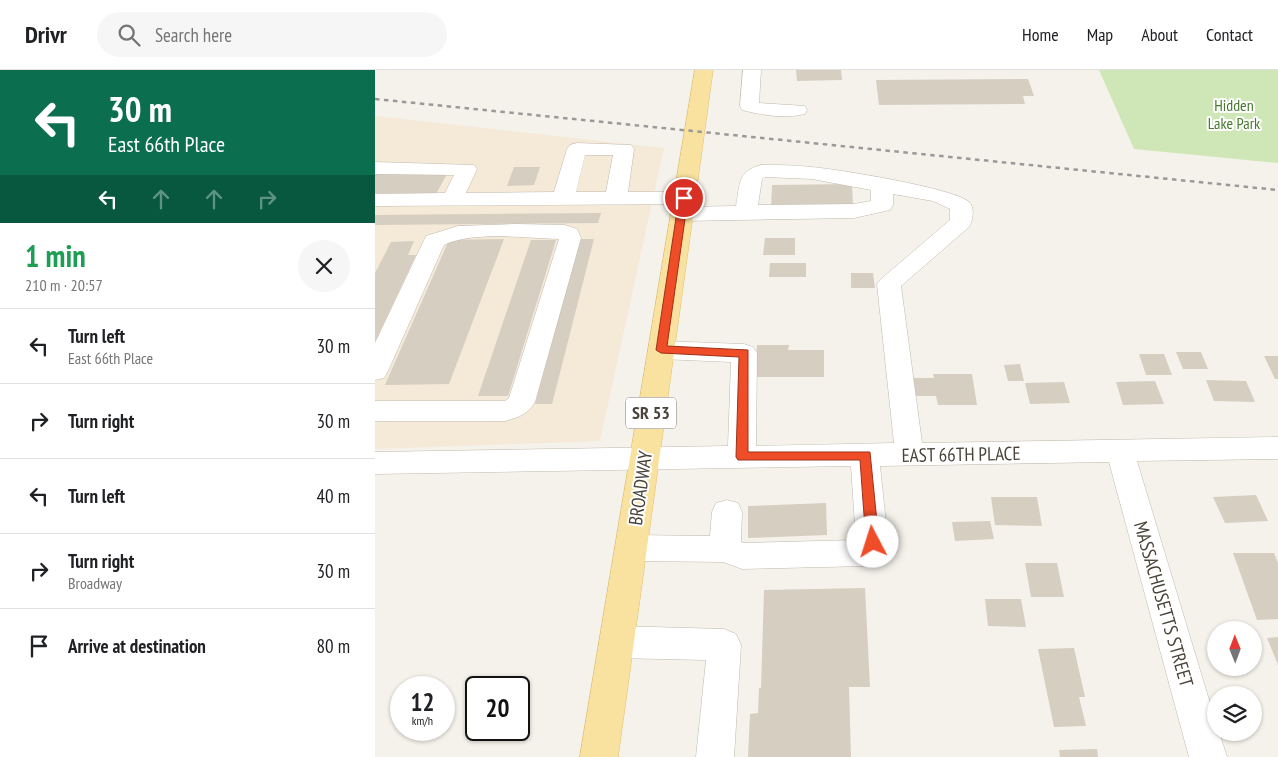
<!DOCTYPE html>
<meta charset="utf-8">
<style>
:root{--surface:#fff;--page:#f6f6f6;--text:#202124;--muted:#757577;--line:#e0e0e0}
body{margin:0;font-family:"PT Sans Narrow",sans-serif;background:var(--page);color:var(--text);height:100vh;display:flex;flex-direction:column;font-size:19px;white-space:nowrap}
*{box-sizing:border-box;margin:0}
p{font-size:16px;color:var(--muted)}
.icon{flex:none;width:28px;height:28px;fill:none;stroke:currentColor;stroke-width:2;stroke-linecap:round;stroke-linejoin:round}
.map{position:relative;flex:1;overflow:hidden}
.side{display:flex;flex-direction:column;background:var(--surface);width:375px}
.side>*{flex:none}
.guide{background:#0b6e4f;color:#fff;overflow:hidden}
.needle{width:32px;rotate:359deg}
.tools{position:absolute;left:832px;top:551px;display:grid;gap:10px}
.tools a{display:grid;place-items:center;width:55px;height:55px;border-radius:50%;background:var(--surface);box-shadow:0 1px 4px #0004;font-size:25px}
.speed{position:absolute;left:15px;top:606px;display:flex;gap:10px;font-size:25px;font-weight:700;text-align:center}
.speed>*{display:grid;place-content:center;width:65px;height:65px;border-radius:50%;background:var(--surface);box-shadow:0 1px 4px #0004;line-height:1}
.speed small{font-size:12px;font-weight:400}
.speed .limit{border:2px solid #111;border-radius:8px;background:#fff;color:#111}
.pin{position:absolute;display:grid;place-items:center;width:42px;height:42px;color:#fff;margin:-21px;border:2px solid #fff;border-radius:50%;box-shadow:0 1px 5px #0007}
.me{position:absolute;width:55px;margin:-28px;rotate:355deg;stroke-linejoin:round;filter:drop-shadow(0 0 4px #0008)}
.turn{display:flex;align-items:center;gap:18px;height:105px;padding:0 25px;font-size:22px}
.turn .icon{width:65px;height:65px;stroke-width:2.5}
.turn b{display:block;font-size:35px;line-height:42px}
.lanes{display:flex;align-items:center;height:48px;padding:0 25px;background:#0003;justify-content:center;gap:25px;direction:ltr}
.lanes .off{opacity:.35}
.round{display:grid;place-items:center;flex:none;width:52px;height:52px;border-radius:26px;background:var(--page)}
.summary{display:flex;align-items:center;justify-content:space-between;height:85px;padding:0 25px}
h1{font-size:30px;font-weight:700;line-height:38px;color:#1e9e55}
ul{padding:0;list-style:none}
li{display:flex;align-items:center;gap:15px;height:75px;padding:0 25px;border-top:1px solid var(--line)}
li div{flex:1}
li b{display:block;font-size:19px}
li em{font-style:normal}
header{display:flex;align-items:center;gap:30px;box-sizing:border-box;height:70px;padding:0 25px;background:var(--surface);border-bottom:1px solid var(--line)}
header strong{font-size:24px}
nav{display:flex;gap:28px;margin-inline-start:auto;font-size:18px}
.search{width:350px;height:45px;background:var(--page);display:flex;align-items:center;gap:12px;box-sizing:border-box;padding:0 18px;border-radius:28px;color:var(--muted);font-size:19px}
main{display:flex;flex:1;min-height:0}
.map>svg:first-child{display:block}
</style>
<header>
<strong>Drivr</strong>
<div class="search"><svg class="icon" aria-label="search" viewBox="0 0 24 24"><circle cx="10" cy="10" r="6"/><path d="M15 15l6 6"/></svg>Search here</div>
<nav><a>Home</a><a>Map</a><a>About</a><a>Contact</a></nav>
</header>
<main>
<section class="side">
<div class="guide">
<div class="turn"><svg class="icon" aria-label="left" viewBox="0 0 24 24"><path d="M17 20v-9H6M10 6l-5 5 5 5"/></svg><div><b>30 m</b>East 66th Place</div></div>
<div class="lanes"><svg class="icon" aria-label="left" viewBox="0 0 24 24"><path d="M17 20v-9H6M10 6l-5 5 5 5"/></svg><svg class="icon off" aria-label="ahead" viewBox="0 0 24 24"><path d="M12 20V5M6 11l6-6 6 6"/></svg><svg class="icon off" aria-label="ahead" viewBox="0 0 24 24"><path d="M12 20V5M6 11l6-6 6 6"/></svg><svg class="icon off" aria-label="right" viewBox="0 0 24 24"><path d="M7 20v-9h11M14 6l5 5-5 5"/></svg></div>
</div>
<div class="summary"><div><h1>1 min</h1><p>210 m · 20:57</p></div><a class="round"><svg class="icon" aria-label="close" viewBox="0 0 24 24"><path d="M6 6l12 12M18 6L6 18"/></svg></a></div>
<ul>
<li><svg class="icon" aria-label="left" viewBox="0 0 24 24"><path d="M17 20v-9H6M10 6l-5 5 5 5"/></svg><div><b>Turn left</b><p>East 66th Place</p></div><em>30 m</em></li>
<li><svg class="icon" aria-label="right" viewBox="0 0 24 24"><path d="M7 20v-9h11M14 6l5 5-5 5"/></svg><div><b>Turn right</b></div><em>30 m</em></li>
<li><svg class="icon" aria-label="left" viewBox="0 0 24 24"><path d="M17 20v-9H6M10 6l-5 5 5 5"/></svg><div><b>Turn left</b></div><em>40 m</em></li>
<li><svg class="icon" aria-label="right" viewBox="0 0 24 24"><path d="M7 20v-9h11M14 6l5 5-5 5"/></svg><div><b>Turn right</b><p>Broadway</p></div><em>30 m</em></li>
<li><svg class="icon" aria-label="arrive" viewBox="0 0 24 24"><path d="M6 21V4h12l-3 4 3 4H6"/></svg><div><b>Arrive at destination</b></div><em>80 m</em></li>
</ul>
</section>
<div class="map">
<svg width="903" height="687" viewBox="0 0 903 687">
<rect width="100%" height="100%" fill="#f5f2eb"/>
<!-- commercial -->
<path fill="#f5e9d8" d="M0,46L289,78L225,371L0,379Z"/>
<!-- green -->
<path fill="#cfe6b6" d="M724,0H903V93L759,79Z"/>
<!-- building -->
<g fill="#d6cec1">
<path d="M421,0H466L467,10L422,11Z"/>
<path d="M653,9L659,26H648L650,34L504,35L501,10Z"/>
<path d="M139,97H165L159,115L132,116Z"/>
<path d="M0,102H73L61,124L0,123Z"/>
<path d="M477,114L478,137L396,138L397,115Z"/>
<path d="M226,143L223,153L0,155V145Z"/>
<path d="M390,168H420V185H388Z"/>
<path d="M129,169L74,314L10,315L74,170Z"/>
<path d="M205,169H219L177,334H160Z"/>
<path d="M156,170H181L133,326H103Z"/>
<path d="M39,171L33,185H41L0,272V203L16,172Z"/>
<path d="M395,193H431V207H394Z"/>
<path d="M476,203H498L500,218H476Z"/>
<path d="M382,275H414L413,280H449V307H380Z"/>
<path d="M801,282H826L833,299H808Z"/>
<path d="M764,284H789L797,305H771Z"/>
<path d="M889,286H903V309H900Z"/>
<path d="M645,294L649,311H633L629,295Z"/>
<path d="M558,304H597L602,335H563L561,326H538L537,308H559Z"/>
<path d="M831,310L871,311L880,332L839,331Z"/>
<path d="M780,311L789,334L748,335L741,312Z"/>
<path d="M689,312L695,333L655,334L650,313Z"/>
<path d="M881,425L893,451L850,453L838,427Z"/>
<path d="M616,427H662L667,456L620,455Z"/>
<path d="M451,433L452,465L373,468V436Z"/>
<path d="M615,451L619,469L580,471L577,452Z"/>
<path d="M858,483H899L903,493V549L882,550Z"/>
<path d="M650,493H682L689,527H656Z"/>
<path d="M490,518L495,617H474L476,687H373L375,644L383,643L384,618H386L389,520Z"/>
<path d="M610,529H646L651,557L613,556Z"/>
<path d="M903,567V595L892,568Z"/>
<path d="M699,578L710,627H704L711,656L679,657L663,579Z"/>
<path d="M722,679L723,687H685L684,680Z"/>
</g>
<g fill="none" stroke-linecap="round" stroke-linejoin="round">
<defs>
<g id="minor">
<path d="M368,0H386L384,33L430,36L432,40L430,44C410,49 386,45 367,40L365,36Z"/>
<path d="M202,73L256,75L259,79L253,122H309L317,123L320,128L317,133L309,134L0,136V124L70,123L79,105L0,104V92L99,95L102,99L91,123L179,122L192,79L195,75ZM210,85H238L231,122H201Z"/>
<path d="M386,95C403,95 420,95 436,97C461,99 579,118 594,132C600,137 598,151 594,157L526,216L547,373L903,367V389L762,391L841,653V662H844L852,687H814L734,392L505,396L513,472L501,492L490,496L367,499L348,492L256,491L245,487L240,478L245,469L256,465L335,466L337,442L341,433L352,430L363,433L367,442L366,472L368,473L481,470L476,396L0,404V382L353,376L356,292L286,289L277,286L273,280L277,274L286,271L369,274L378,277L382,283L381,376L519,373L502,214L506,209L575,150V139L558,131L518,124V135L515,140L479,148L307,151L299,149L296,144L299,139L307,137L361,136C365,115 362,101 386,95ZM390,107L437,109L496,120V131L479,134L383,135L387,109Z"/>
<path d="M141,154L190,155L202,159L206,168L160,332C152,345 144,347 130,351H0V331H130L134,328L184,169C152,168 97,161 69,175L13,301L9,308L0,310V273L51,166L83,156Z"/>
<path d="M241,556L349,559L361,564L366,575L359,687H321L331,590L241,588L229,583L224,572L229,561Z"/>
</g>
<path id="major" d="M320,0H338L243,687H205Z"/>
</defs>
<!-- minor casing -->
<use href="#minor" stroke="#c0baae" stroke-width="1"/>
<!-- major casing -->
<use href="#major" stroke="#dec06f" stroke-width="1"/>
<!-- minor -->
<use href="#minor" fill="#fff" fill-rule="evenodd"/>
<!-- major -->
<use href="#major" fill="#f9e29f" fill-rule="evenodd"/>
<!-- rail -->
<path stroke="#999" stroke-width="2.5" stroke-dasharray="4.5 4.5" stroke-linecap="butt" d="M0,29L903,120"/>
</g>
<!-- route -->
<path fill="#ef4c28" stroke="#9b311a" d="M309,125L313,128L292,276L373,280V382H495L504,472L502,475H493L491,472L485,390H363L361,387L364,287L286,283L281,280L304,128Z"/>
<g text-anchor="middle" stroke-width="4" stroke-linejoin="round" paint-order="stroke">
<!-- far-park labels -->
<g font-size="16" fill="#48782e" stroke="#fff">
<text x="859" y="41">Hidden<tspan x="859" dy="18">Lake Park</tspan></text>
</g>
<!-- shield labels -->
<rect fill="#fff" stroke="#807b74" stroke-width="1" x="251" y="327.5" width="50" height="31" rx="4"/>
<g font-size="18" font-weight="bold" fill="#494339">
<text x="276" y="349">SR 53</text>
</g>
<!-- street labels -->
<g font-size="19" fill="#494339" stroke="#fff">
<text transform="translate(586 384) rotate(-1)" y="7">EAST 66TH PLACE</text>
<text transform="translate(265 418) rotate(-82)" y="7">BROADWAY</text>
<text transform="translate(789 534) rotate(74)" y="7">MASSACHUSETTS STREET</text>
</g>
</g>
</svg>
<div class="tools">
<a><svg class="needle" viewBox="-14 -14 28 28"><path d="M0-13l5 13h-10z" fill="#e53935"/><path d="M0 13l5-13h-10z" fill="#757577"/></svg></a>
<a><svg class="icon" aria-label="layers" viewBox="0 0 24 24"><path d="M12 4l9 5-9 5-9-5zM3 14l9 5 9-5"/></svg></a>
</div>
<div class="speed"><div>12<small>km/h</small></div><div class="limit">20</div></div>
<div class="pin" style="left:309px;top:128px;background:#d93025"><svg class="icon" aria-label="arrive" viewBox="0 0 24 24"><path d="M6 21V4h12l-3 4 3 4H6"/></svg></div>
<svg class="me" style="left:498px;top:472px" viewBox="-20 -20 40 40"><circle r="19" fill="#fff"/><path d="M0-13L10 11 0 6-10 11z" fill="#ef4c28"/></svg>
</div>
</main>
